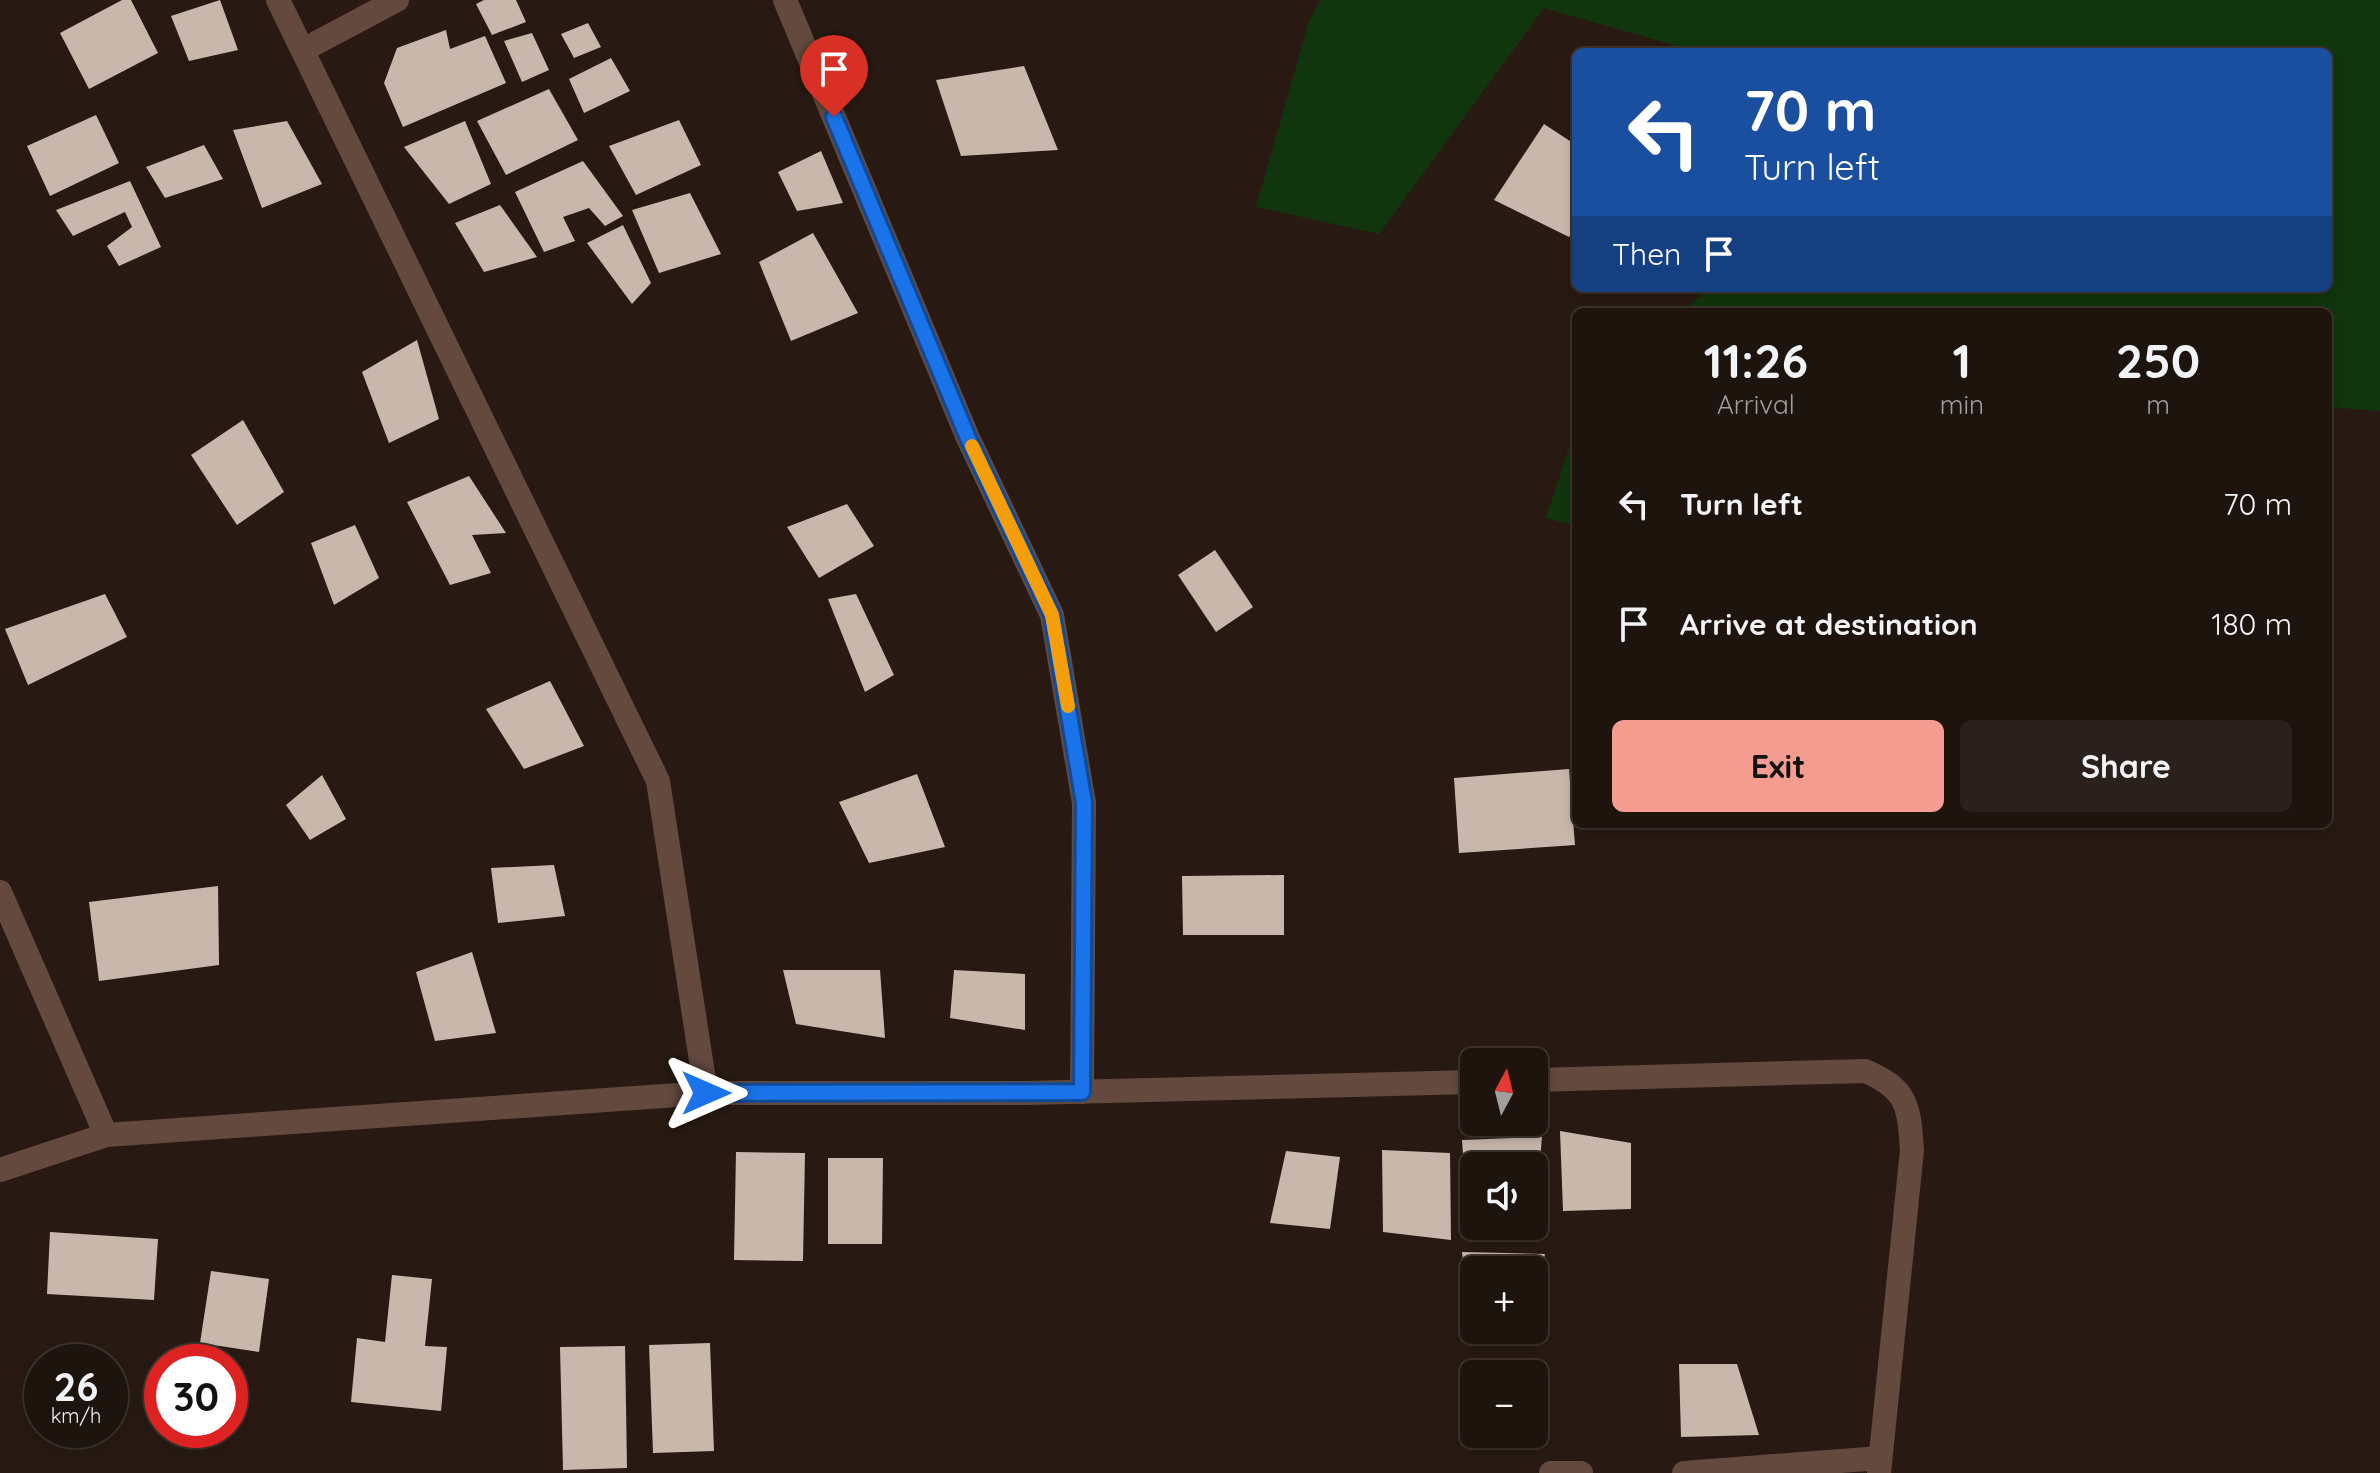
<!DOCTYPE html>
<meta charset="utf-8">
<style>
:root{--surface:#1e140e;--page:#2b211c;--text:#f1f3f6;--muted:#a19e9e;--line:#3c332e;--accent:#f59c91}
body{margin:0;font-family:Quicksand,sans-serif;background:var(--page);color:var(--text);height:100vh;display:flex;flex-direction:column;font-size:30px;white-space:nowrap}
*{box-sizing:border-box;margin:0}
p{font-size:26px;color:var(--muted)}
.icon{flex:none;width:44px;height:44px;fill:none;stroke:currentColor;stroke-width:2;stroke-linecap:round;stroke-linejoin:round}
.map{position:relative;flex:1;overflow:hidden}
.drawer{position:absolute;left:1572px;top:308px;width:760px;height:520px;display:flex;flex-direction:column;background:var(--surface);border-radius:12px;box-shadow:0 4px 12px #0003,0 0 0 2px var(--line)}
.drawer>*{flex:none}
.banner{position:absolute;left:1572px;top:48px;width:760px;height:244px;border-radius:12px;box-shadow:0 4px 12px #0003,0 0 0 2px var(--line);background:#1a4fa0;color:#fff;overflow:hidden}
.needle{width:52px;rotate:7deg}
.buttons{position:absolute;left:1460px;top:1048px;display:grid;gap:16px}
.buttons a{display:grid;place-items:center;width:88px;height:88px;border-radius:12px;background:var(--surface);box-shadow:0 4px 12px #0003,0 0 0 2px var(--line);font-size:40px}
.speed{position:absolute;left:24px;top:1344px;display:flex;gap:16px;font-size:40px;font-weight:700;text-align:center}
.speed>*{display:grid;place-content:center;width:104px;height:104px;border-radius:50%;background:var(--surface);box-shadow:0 4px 12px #0003,0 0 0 2px var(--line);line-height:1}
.speed small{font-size:20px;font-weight:400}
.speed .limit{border:12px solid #d22;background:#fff;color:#111}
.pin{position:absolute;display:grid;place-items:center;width:68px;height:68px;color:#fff;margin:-82px -34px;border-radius:50% 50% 50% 0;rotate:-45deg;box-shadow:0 0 8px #0007}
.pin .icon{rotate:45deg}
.me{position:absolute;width:88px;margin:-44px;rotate:90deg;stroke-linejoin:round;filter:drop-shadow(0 0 6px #0008)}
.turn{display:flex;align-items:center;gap:28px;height:168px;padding:0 40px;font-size:36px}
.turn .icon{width:104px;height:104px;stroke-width:2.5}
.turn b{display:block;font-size:56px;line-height:68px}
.then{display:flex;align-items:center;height:76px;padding:0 40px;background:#0003;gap:16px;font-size:30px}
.eta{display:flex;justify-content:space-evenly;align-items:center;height:136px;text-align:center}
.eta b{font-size:48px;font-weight:700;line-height:56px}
.button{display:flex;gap:16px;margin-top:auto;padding:16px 40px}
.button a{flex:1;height:92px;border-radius:12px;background:var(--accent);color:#111;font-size:32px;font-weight:700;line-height:92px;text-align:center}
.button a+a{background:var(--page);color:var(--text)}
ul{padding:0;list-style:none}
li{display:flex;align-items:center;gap:24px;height:120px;padding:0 40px}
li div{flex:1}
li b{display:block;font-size:30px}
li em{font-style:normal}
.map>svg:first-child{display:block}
</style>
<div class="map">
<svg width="2380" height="1473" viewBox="0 0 2380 1473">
<rect width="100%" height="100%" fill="#281a12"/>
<!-- green -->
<g fill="#11350d">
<path d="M1321,0H2380V411L2328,407V312H1683L1707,288H2328V52H1698L1544,8L1379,234L1256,207L1310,18Z"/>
<path d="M1576,427V526L1546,518Z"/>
</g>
<!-- building -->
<g fill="#c9b7ab">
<path d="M122,0H131L158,53L89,89L60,33Z"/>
<path d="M220,0L238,50L189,61L171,16Z"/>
<path d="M484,0H516L526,22L492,35L476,4Z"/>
<path d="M588,23L601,47L574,58L561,34Z"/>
<path d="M446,30L450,49L485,36L506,83L403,127L384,83L397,48Z"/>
<path d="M532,33L549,70L522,82L504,41Z"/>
<path d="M611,58L630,91L584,113L569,79Z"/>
<path d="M1024,66L1058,150L961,156L936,80Z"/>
<path d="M549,89L578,140L506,175L477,121Z"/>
<path d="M96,115L119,163L50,196L27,146Z"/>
<path d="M679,120L701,165L636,195L609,146Z"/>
<path d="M287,121L322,184L262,208L233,130Z"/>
<path d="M465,121L491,184L449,204L404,147Z"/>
<path d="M1544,124L1576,145V228L1569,237L1494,200Z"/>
<path d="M204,145L223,179L165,198L146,167Z"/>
<path d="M821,151L843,203L797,211L778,172Z"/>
<path d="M583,161L623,216L605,226L589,208L563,217L575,241L544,252L515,192Z"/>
<path d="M130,181L161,247L119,266L107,246L132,227L125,212L73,236L56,210Z"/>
<path d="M690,193L721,254L659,273L632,210Z"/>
<path d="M500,205L537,257L484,272L455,223Z"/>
<path d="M623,225L651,283L632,304L587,243Z"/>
<path d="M813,233L858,313L791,341L759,262Z"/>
<path d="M417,340L439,419L389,443L362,372Z"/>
<path d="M243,420L284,492L237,525L191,455Z"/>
<path d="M469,476L506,533L472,535L491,573L450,585L407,502Z"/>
<path d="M847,504L874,546L819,578L787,527Z"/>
<path d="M355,525L379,578L334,605L311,543Z"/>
<path d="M1215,550L1253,607L1216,632L1178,575Z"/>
<path d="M105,594L127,637L28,685L5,629Z"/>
<path d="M856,594L894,675L865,692L828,599Z"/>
<path d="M550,681L584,746L524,769L486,709Z"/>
<path d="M1569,769L1575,845L1459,853L1454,778Z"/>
<path d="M917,774L945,847L869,863L839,802Z"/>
<path d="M322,775L346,819L310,840L286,805Z"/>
<path d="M554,865L565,916L498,923L491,868Z"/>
<path d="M1284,875V935H1183L1182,876Z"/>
<path d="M218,886L219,965L99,981L89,902Z"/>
<path d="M472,952L496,1033L435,1041L416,972Z"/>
<path d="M783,970H880L885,1038L796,1024Z"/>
<path d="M954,970L1025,974V1030L950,1018Z"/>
<path d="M1560,1131L1631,1143V1209L1563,1211Z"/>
<path d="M1542,1137L1536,1206L1534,1166H1474V1226H1534L1533,1240L1468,1232L1462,1140Z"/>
<path d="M1382,1150L1450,1153L1451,1240L1383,1232Z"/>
<path d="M1286,1151L1340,1157L1330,1229L1270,1223Z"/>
<path d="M736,1152L805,1153L803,1261L734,1260Z"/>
<path d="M828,1158H883L882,1244H828Z"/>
<path d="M50,1232L158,1239L154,1300L47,1294Z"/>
<path d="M1462,1252L1545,1254L1535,1300L1534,1270H1474V1305H1467Z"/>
<path d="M211,1271L269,1279L259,1352L200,1343Z"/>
<path d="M392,1275L432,1279L425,1346L447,1347L441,1411L351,1402L357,1338L385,1342Z"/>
<path d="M710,1343L714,1451L653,1453L649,1345Z"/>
<path d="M625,1346L627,1468L563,1470L560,1347Z"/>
<path d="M1679,1364H1737L1759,1435L1681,1437Z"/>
</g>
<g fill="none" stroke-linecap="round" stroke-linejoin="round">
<!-- street -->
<g stroke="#64493e" stroke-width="24">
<path d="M278,0L658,781L706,1093"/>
<path d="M785,0L968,438L1052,615L1084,803L1082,1092"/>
<path d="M303,50L397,0"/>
<path d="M0,892L106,1135L0,1170"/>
<path d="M1534,1080L1865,1071C1908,1089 1909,1107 1912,1150L1879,1473"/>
<path d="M106,1135L706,1093H1027L1474,1082"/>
<path d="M1551,1473H1581"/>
<path d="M1684,1473L1880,1458"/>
</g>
</g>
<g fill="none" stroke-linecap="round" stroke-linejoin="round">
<defs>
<path id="route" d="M706,1093L1082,1092L1084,803L1052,615L968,438L834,117"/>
</defs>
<!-- route casing -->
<use href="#route" stroke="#114b97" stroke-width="20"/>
<!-- route -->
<use href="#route" stroke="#1a73e8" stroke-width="14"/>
<!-- slow -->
<path stroke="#f59e0b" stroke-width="14" d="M972,446L1052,615L1068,706"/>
</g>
</svg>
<div class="buttons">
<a><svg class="needle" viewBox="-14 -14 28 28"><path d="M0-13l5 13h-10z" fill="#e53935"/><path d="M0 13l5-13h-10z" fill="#a19e9e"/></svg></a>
<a><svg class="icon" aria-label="sound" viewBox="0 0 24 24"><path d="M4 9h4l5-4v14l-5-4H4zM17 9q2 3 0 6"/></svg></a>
<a>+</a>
<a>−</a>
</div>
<div class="speed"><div>26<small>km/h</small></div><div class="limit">30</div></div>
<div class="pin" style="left:834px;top:117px;background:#d93025"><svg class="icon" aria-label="arrive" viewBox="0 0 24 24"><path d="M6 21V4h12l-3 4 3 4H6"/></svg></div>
<svg class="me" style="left:706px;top:1093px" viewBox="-20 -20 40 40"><path d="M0-17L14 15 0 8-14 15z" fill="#1a73e8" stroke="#fff" stroke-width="4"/></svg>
<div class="banner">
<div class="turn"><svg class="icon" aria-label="left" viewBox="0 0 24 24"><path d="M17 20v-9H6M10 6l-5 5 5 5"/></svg><div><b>70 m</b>Turn left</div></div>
<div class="then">Then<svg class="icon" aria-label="arrive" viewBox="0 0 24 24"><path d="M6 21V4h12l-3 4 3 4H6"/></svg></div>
</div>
<section class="drawer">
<div class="eta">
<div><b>11:26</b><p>Arrival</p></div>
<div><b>1</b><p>min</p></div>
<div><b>250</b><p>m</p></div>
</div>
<ul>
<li><svg class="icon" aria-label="left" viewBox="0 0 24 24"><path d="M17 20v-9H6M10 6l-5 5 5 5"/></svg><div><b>Turn left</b></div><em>70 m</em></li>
<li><svg class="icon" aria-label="arrive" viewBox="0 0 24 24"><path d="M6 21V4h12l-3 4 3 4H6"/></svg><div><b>Arrive at destination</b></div><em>180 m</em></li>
</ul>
<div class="button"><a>Exit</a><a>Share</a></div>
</section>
</div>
